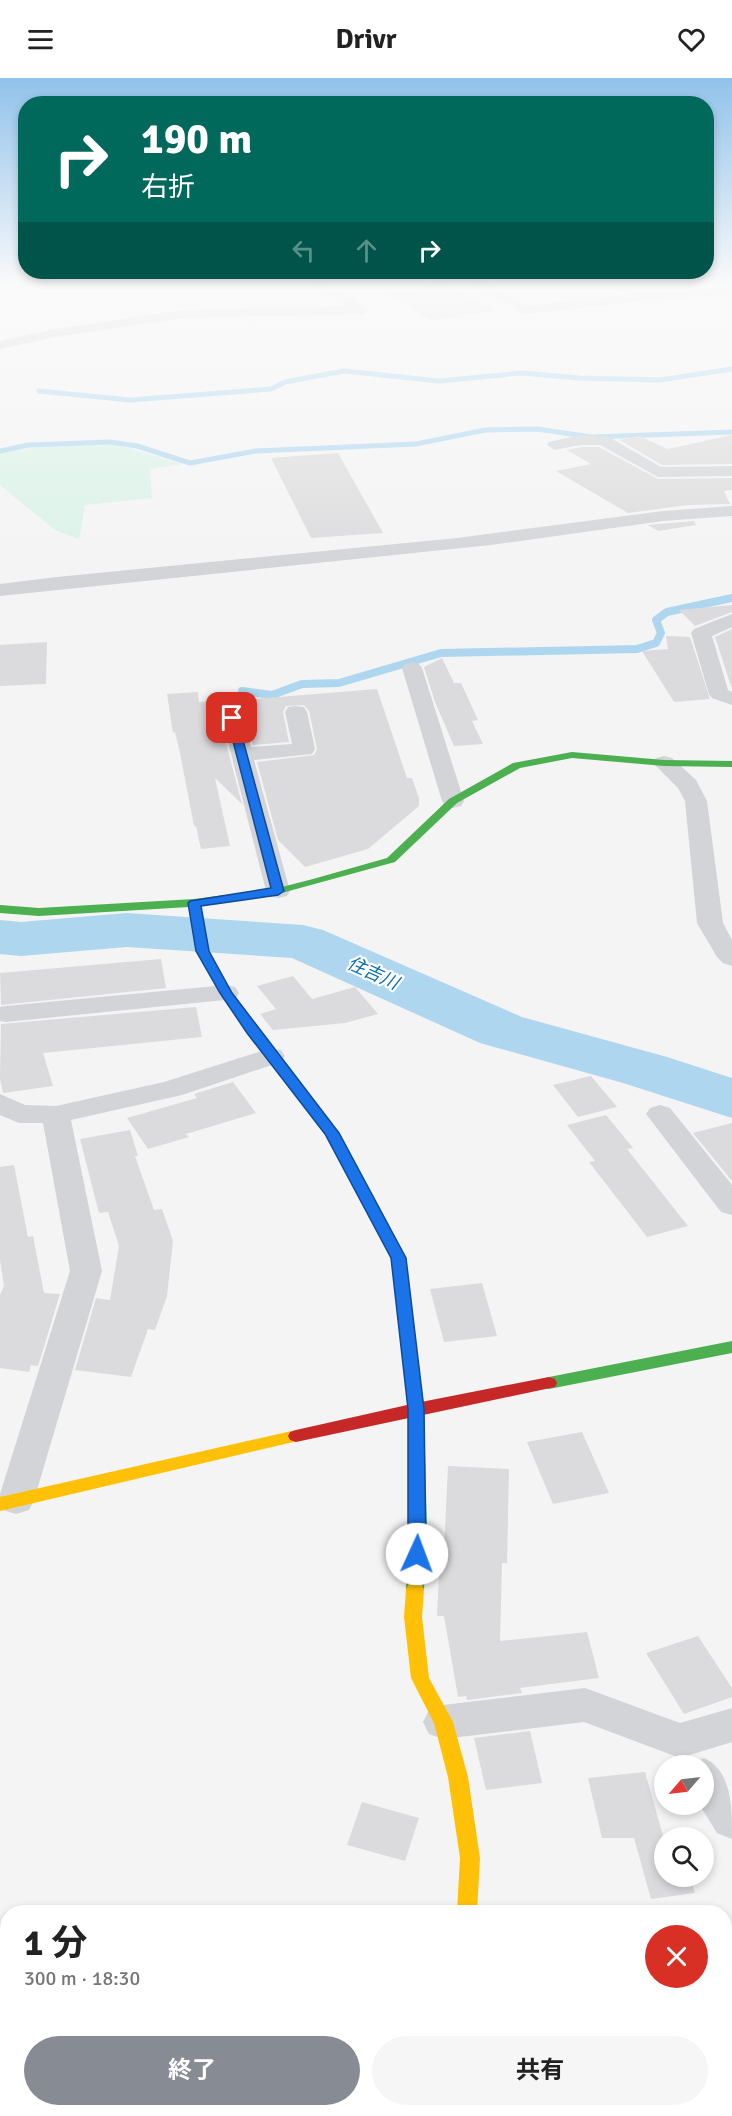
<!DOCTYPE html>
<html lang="ja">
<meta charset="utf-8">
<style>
:root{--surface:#fff;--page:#f6f6f6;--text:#222;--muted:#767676;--accent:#868b94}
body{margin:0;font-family:Signika,"Noto Sans JP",sans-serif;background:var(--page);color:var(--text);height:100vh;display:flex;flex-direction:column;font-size:22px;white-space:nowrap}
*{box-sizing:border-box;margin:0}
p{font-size:20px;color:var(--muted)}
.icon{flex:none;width:33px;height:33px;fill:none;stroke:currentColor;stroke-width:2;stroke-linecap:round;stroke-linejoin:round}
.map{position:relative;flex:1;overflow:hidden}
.details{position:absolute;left:0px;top:1827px;width:732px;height:212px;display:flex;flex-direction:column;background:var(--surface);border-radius:24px 24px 0 0;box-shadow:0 3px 9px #0003}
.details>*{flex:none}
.hud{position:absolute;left:18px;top:18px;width:696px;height:183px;border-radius:24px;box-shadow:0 3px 9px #0003;background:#00695c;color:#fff;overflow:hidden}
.needle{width:39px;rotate:242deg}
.buttons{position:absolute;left:654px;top:1677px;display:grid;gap:12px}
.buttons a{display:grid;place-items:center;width:60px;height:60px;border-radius:50%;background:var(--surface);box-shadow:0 3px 9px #0003;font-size:30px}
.pin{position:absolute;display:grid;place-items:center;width:51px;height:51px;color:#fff;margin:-26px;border-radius:12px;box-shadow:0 3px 9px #0006}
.me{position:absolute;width:66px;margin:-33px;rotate:2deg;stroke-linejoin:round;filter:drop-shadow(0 0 4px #0008)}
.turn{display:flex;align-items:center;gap:21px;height:126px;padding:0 24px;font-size:27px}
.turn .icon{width:78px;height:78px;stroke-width:2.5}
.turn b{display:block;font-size:42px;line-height:51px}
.lanes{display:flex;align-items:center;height:57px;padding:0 24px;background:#0003;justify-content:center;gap:30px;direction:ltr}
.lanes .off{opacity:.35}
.round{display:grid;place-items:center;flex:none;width:63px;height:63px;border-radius:32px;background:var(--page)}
.overview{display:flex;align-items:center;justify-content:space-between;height:102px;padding:0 24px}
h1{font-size:36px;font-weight:700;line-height:45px}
.button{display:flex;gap:12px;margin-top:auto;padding:12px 24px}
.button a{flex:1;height:69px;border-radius:36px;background:var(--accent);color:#fff;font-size:24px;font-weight:700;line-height:69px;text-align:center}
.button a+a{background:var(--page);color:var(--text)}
header{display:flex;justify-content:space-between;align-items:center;height:78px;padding:0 24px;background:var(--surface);font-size:27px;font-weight:700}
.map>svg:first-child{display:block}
</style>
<header><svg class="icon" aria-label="menu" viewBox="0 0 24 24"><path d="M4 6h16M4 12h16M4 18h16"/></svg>Drivr<svg class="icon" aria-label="heart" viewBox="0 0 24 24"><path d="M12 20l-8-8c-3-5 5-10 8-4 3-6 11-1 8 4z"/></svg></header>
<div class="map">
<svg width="732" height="2038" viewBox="0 0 732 2038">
<rect width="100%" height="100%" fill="#f4f4f4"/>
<!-- green -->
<path fill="#d9f2e7" d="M65,366H115L183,386L150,391L152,420L85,427L79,461L55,452L0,407V374Z"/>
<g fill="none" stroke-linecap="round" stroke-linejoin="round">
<!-- stream-far1 -->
<g stroke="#aed6ef" stroke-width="5">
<path d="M39,313L130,322L271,311L285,304L344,293L439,303L522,295L580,300L660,302L732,291"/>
<path d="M0,373L28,367L110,364L137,368L190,385L256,373L416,366L485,352L537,351L592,359L732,354"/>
</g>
<!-- stream -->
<path stroke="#aed6ef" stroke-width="8" d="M242,613L272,617L302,606L339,605L441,575L637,571L656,565L661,555L656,542L667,534L732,520"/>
<!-- river -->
<path fill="#aed6ef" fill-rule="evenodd" d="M127,835L303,847L323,852L522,939L667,979L732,1000V1040L623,1005L480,965L292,880L127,869L21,878L0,876V842L21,844Z"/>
</g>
<!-- building -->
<g fill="#dbdbdd">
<path d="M436,208H448L494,233L431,242L385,215Z"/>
<path d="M732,357V386L662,387L619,362L639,358L668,371Z"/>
<path d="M582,369H599L658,401L732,400V412L724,413L730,426L688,427L628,435L556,393L591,386L567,372Z"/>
<path d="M338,375L383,455L311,460L271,380Z"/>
<path d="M694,443L696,447L658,453L648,447Z"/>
<path d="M732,527V534L695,548L679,532Z"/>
<path d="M732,551V611L715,559Z"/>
<path d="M666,558L690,559L710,621L674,624L642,573L668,571Z"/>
<path d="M47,564L46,606L0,608V567Z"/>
<path d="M442,580L454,605H461L478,642L472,643L483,666L454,668L435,624L424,589Z"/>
<path d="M377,611L407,700H412L419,720V728L368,771L305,789L278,762L257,684L314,677L317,671L309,633L304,627L286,628L283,634L289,664L253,667L240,622Z"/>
<path d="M198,614L199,624L215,623L242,726L215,700L230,768L201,771L196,748H194L180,675L175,654L173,655L167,616Z"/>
<path d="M161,881L166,910L1,927L0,895Z"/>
<path d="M293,898L312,921L355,909L378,936L345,945L273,952L260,936L276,931L257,908Z"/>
<path d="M196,929L202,959L43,975L53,1008L3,1015L0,1001L1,946Z"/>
<path d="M591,998L617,1029L578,1039L553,1007Z"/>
<path d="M233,1004L256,1035L186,1056L189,1059L148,1071L127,1040L197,1020L194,1016Z"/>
<path d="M606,1037L633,1070L627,1071L688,1148L647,1159L589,1084L595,1083L567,1047Z"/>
<path d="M732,1045V1103L693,1055Z"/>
<path d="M130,1052L138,1078H135L154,1132L162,1131L173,1163L167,1218L155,1252L148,1251L131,1299L75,1292L96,1220L110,1222L119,1168L108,1134L99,1135L80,1061Z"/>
<path d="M14,1087L28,1159L33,1158L44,1215L60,1216L38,1288L31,1287L29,1294L0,1290V1217L4,1208L0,1182V1089Z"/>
<path d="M482,1205L497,1258L444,1264L430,1211Z"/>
<path d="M582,1354L609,1415L553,1426L527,1364Z"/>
<path d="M448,1388L509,1391L507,1485H502L500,1563L587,1554L599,1600L520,1610L522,1615L467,1622L466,1618L458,1619L444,1538H437L439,1494H443Z"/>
<path d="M698,1558L732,1610V1619L684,1636L646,1575Z"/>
<path d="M530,1653L542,1705L486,1712L474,1660Z"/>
<path d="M645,1694L664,1761V1798H690L695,1815L651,1821L634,1760H602L588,1700Z"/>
<path d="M362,1724L419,1740L405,1783L347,1767Z"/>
</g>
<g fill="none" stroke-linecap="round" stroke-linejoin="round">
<!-- street -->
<g fill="#d2d4d7" fill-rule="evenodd">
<path d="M311,208H328L370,232L363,236L182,240L50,260L0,271V263L50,252L182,232L346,228Z"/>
<path d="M472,208H489L527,228L660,213L732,210V218L660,221L525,236Z"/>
<path d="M580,357L609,359L661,389L732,388V398L658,399L600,367H580L555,372L547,367L549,364Z"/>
<path d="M732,428V438L663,443L491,467L0,518V506L57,499L457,460L663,433Z"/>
<path d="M732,536V549L712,558L728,612L732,614V627L712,620L709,616L691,555L694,551Z"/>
<path d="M412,584L419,586L422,590L464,723L461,728L453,730L445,728L442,723L402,590L405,586Z"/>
<path d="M227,615L234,617L237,621L251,669L292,666L285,634L288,629L296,628L304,629L307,634L315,671L312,676L254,682L290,813L287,818L278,820L269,818L266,813L217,621L220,617Z"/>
<path d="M664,678L672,680L696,702L707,723L723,845L732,862V888L723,885L717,879L697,845L685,723L678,710L653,685L656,680Z"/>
<path d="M226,907L235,909L239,915L235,921L6,944L0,943V929L6,928Z"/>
<path d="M271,970L281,972L285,978L281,984L182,1017L71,1042L102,1193L34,1422L29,1432L16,1436L3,1432L0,1426V1416L70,1193L43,1045H19L0,1037V1016L25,1027L56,1028L164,1004Z"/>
<path d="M660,1027L670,1030L732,1107V1137L721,1134L646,1036L650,1030Z"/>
<path d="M585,1610L680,1645L732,1630V1664L680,1680L584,1644L443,1661L429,1656L423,1644L429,1632L443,1627Z"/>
<path d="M704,1680C732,1693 732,1728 732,1761L717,1755L699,1726H704V1688H688Z"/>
<rect x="444" y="2031" width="48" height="7"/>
</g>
<!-- fast -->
<g fill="#4caf50" fill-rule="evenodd">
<path d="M572,674L664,682L732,683V689L664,688L572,680L520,690L457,725L395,784L278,816L200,828L208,872L232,914L339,1055L406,1180L424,1331L427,1455L424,1511L421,1516L415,1518L409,1516L406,1511L409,1455L408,1331L392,1180L326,1056L220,915L196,872L189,829L39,838L0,835V827L39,830L194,821L278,810L313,801L387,780L449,721L513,685Z"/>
<path d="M732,1263V1275L549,1311L543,1309L541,1305L543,1301L549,1299Z"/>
</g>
<!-- slow -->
<g fill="#ffc107" fill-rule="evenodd">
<path d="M296,1352L302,1354L304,1358L302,1362L0,1433V1419Z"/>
<path d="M415,1504L421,1506L424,1511L422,1539L429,1600L453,1644L468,1699L480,1780L477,1834H457L460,1780L448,1699L434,1645L411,1600L404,1539L406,1511L409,1506Z"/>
</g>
<!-- jam -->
<path fill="#c62828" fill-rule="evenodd" d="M549,1299L555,1301L557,1305L555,1309L296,1364L290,1362L288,1358L290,1354L296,1352L416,1325Z"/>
</g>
<!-- sky -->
<linearGradient id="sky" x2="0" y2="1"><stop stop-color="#91c2eb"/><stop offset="0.42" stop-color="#fafafa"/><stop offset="1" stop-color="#fafafa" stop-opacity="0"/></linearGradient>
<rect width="732" height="493" fill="url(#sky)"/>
<!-- route -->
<path fill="#1a73e8" stroke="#114b97" stroke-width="1.5" d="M232,637L237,640L284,813L278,817L201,828L209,873L232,915L339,1055L406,1180L424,1331L426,1476L423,1481L417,1483L411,1481L408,1476V1331L391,1180L325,1056L247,955L220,915L196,873L188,825L190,823L271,810L227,640Z"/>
<g text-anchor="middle" stroke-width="4.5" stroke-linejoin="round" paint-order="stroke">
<!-- water labels -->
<g font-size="18" font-style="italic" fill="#0d71b1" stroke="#fff">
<text transform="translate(373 895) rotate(24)" y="6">住吉川</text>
</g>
</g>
</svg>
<div class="buttons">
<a><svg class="needle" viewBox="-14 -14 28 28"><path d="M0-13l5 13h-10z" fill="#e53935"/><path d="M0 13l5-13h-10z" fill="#767676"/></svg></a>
<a><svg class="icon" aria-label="search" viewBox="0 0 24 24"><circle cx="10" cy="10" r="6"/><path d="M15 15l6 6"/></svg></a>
</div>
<div class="pin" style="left:232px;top:640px;background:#d93025"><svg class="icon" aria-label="arrive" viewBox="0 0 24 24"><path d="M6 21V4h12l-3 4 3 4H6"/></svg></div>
<svg class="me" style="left:417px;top:1476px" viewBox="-20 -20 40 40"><circle r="19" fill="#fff"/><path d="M0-13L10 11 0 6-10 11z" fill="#1a73e8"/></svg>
<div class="hud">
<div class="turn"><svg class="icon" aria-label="right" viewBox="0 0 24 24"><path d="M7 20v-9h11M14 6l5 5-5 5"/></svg><div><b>190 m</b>右折</div></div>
<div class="lanes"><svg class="icon off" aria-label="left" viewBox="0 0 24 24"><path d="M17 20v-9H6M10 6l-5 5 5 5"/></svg><svg class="icon off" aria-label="ahead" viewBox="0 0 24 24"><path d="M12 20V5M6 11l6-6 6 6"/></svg><svg class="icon" aria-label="right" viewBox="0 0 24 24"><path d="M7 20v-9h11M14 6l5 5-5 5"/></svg></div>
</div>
<section class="details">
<div class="overview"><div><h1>1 分</h1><p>300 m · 18:30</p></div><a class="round" style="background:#d93025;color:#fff"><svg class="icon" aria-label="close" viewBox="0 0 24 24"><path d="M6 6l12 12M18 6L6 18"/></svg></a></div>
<div class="button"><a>終了</a><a>共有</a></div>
</section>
</div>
